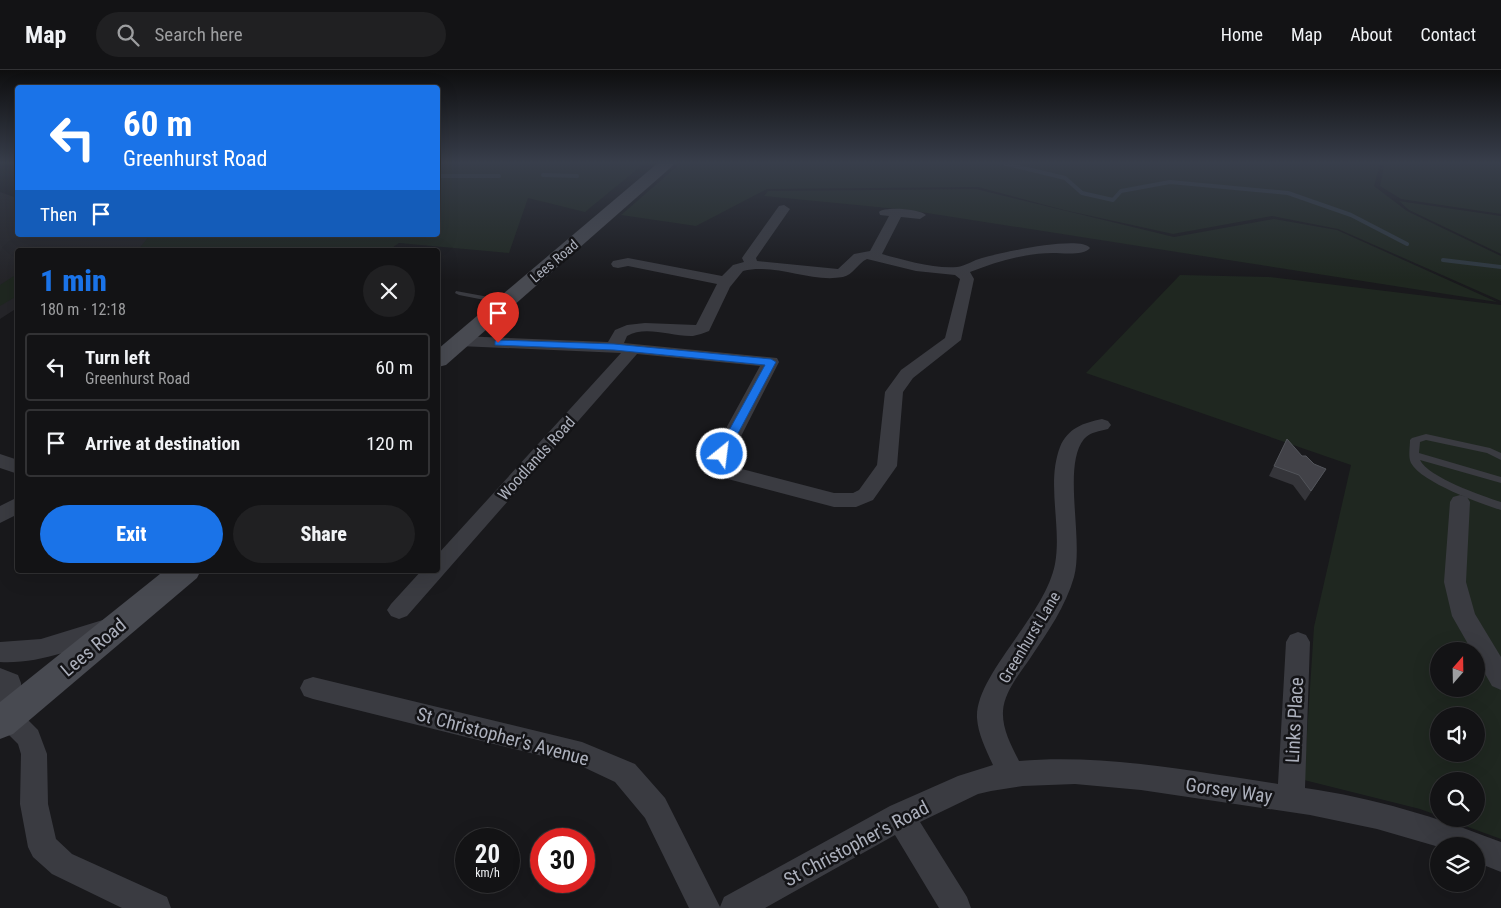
<!DOCTYPE html>
<meta charset="utf-8">
<style>
:root{--surface:#131315;--page:#202022;--text:#f1f3f6;--muted:#9d9ea0;--line:#323234;--accent:#1a73e8}
body{margin:0;font-family:"Roboto Condensed",sans-serif;background:var(--page);color:var(--text);height:100vh;display:flex;flex-direction:column;font-size:19px;white-space:nowrap}
*{box-sizing:border-box;margin:0}
p{font-size:16px;color:var(--muted)}
.icon{flex:none;width:28px;height:28px;fill:none;stroke:currentColor;stroke-width:2;stroke-linecap:round;stroke-linejoin:round}
.map{position:relative;flex:1;overflow:hidden}
.panel{position:absolute;left:15px;top:178px;width:425px;height:325px;display:flex;flex-direction:column;background:var(--surface);border-radius:5px;box-shadow:0 5px 20px #0002,0 0 0 1px var(--line)}
.panel>*{flex:none}
.banner{position:absolute;left:15px;top:15px;width:425px;height:152px;border-radius:5px;box-shadow:0 5px 20px #0002,0 0 0 1px var(--line);background:#1a73e8;color:#fff;overflow:hidden}
.needle{width:32px;rotate:20deg}
.tools{position:absolute;left:1430px;top:572px;display:grid;gap:10px}
.tools a{display:grid;place-items:center;width:55px;height:55px;border-radius:50%;background:var(--surface);box-shadow:0 5px 20px #0002,0 0 0 1px var(--line);font-size:25px}
.speed{position:absolute;left:455px;top:758px;display:flex;gap:10px;font-size:25px;font-weight:700;text-align:center}
.speed>*{display:grid;place-content:center;width:65px;height:65px;border-radius:50%;background:var(--surface);box-shadow:0 5px 20px #0002,0 0 0 1px var(--line);line-height:1}
.speed small{font-size:12px;font-weight:400}
.speed .limit{border:8px solid #d22;background:#fff;color:#111}
.pin{position:absolute;display:grid;place-items:center;width:42px;height:42px;color:#fff;margin:-51px -21px;border-radius:50% 50% 50% 0;rotate:-45deg;box-shadow:0 0 5px #0007}
.pin .icon{rotate:45deg}
.me{position:absolute;width:55px;margin:-28px;rotate:29deg;stroke-linejoin:round;filter:drop-shadow(0 0 4px #0008)}
.turn{display:flex;align-items:center;gap:18px;height:105px;padding:0 25px;font-size:22px}
.turn .icon{width:65px;height:65px;stroke-width:2.5}
.turn b{display:block;font-size:35px;line-height:42px}
.then{display:flex;align-items:center;height:48px;padding:0 25px;background:#0003;gap:10px;font-size:19px}
.round{display:grid;place-items:center;flex:none;width:52px;height:52px;border-radius:26px;background:var(--page)}
.head{display:flex;align-items:center;justify-content:space-between;height:85px;padding:0 25px}
h1{font-size:30px;font-weight:800;line-height:38px;color:var(--accent)}
.button{display:flex;gap:10px;margin-top:auto;padding:10px 25px}
.button a{flex:1;height:58px;border-radius:30px;background:var(--accent);color:#fff;font-size:20px;font-weight:800;line-height:58px;text-align:center}
.button a+a{background:var(--page);color:var(--text)}
ul{padding:0;list-style:none}
li{display:flex;align-items:center;gap:15px;height:68px;margin:0 10px 8px;padding:0 15px;border:2px solid var(--line);border-radius:5px}
li div{flex:1}
li b{display:block;font-size:19px}
li em{font-style:normal}
header{display:flex;align-items:center;gap:30px;box-sizing:border-box;height:70px;padding:0 25px;background:var(--surface);border-bottom:1px solid var(--line)}
header strong{font-size:24px}
nav{display:flex;gap:28px;margin-inline-start:auto;font-size:18px}
.search{width:350px;height:45px;background:var(--page);display:flex;align-items:center;gap:12px;box-sizing:border-box;padding:0 18px;border-radius:28px;color:var(--muted);font-size:19px}
.map>svg:first-child{display:block}
</style>
<header>
<strong>Map</strong>
<div class="search"><svg class="icon" aria-label="search" viewBox="0 0 24 24"><circle cx="10" cy="10" r="6"/><path d="M15 15l6 6"/></svg>Search here</div>
<nav><a>Home</a><a>Map</a><a>About</a><a>Contact</a></nav>
</header>
<div class="map">
<svg width="1501" height="838" viewBox="0 0 1501 838">
<rect width="100%" height="100%" fill="#19191c"/>
<!-- built -->
<path fill="#252529" d="M0,122L17,128L18,165H338L389,180H18L17,238L0,249Z"/>
<!-- green -->
<g fill="#1f2720" fill-rule="evenodd">
<path d="M438,92H646L585,142L528,128L509,183L399,173L389,180H138L150,165H438Z"/>
<path d="M682,92H1381L1374,116L1407,141L1501,186V231L1338,159L1272,146L1173,164L1064,140L978,117L767,119L696,156L621,145Z"/>
<path d="M1385,92H1501V144L1401,129L1380,116Z"/>
<path d="M976,119L1174,167L1274,149L1337,160L1497,232L908,140L764,126L768,121Z"/>
<path d="M1399,131L1501,146V184L1409,140Z"/>
<path d="M17,204V226L0,236V215Z"/>
<path d="M1180,205L1269,207L1501,235V769L1446,749H1476V711H1439V746L1420,739L1304,710L1314,557L1351,395L1086,303ZM1439,581H1476V619H1439ZM1439,646H1476V684H1439Z"/>
</g>
<g fill="none" stroke-linecap="round" stroke-linejoin="round">
<!-- stream -->
<g stroke="#2f3941" stroke-width="4">
<path d="M998,92L1065,108L1082,123L1113,130L1121,121L1170,112L1288,123L1351,145L1407,174"/>
<path d="M543,105L577,106"/>
<path d="M438,106H499"/>
<path d="M1443,190L1501,197"/>
</g>
<!-- service -->
<g fill="#3a3b41" fill-rule="evenodd">
<path d="M456,221L505,230L509,232L505,234L459,225L455,223Z"/>
<path d="M1426,364L1490,378L1501,383V390L1487,383L1426,370L1420,372L1419,383L1501,407V413L1420,390C1428,407 1482,426 1501,432V440C1481,434 1421,412 1411,393C1408,387 1410,377 1410,370L1412,368Z"/>
</g>
<!-- minor -->
<g fill="#3a3b41" fill-rule="evenodd">
<path d="M784,135L790,139L756,188L757,191L838,199L854,184L870,181L889,146L880,145L879,142C884,136 921,139 926,145L920,149L901,147L882,184C903,190 935,199 957,197C965,196 974,190 982,188C999,183 1080,165 1090,178C1084,186 1062,183 1053,183C1025,183 996,192 970,202L974,209L961,270L913,308L903,322L897,396L873,430L856,437H834L724,408L710,395L712,384L760,296L637,284L407,546L399,549L391,546L387,540L391,534L422,500H438V484L621,283L459,276L453,274L451,271L453,268L459,266L608,272L615,260L627,255L645,253L696,255L717,214L628,196L618,198L613,197L611,194L613,191L628,188L722,206L733,195L744,192L742,188L744,185L779,136ZM867,189L916,201L955,205L960,209L945,268L901,300L885,322L877,395L859,420L853,423H834L738,398L730,393L732,384L779,292L777,288L624,273L627,266C646,255 672,267 693,266C698,265 704,263 709,261L730,217L743,201C776,193 810,213 843,207C853,205 858,193 867,189Z"/>
<path d="M1102,349L1108,351L1111,355L1108,359C1100,361 1090,362 1084,369C1062,396 1084,470 1074,507C1066,536 1047,563 1031,587C1020,603 1004,622 1003,641C1002,659 1011,675 1019,691C1106,684 1192,701 1278,714L1286,572L1290,565L1298,562L1306,565L1310,572L1305,718C1375,728 1436,747 1501,772V802L1476,792V776L1439,777L1377,759L1310,745L1141,720L1075,714L1023,716L991,721L978,724L920,752L967,827L971,838H939L895,765L765,838H689L645,748L615,712L579,695L313,629L304,626L300,618L304,610L313,607L582,672L635,694L665,728L720,837L724,827L890,736L958,706L993,695C986,680 978,664 977,648C975,605 1045,546 1055,494C1062,456 1046,414 1060,377C1068,358 1083,353 1102,349Z"/>
<path d="M0,384L18,390V404L0,398Z"/>
<path d="M1460,425L1467,427L1470,432L1466,512L1475,544L1501,587V620L1492,616L1476,588V581H1472L1452,546L1444,512L1450,432L1453,427Z"/>
<path d="M18,427V444L0,453V436Z"/>
<path d="M106,549L114,551L118,558L114,565C77,578 41,594 0,592V572L41,569Z"/>
<path d="M0,598L18,605L21,613V643L38,660L47,684L48,734L56,769L72,784L167,827L171,838H122L52,804L33,787L28,777L20,734L21,684L18,674L0,656Z"/>
</g>
<!-- secondary -->
<g fill="#484a51" fill-rule="evenodd">
<path d="M659,92H677L446,295L438,297V279Z"/>
<path d="M165,500H201L197,508L13,664L0,669V632Z"/>
</g>
</g>
<!-- wall -->
<path fill="#35353a" d="M1287,369L1302,386L1314,394L1326,399L1305,431L1293,415L1269,406Z"/>
<!-- building -->
<path fill="#424248" stroke="#52545a" d="M1287,369L1302,386H1306L1314,394L1326,399L1311,421L1299,405L1274,396Z"/>
<!-- sky -->
<linearGradient id="sky" x2="0" y2="1"><stop stop-color="#0e0e0f"/><stop offset="0.44" stop-color="#383e4b"/><stop offset="1" stop-color="#383e4b" stop-opacity="0"/></linearGradient>
<rect width="1501" height="210" fill="url(#sky)"/>
<!-- route -->
<path fill="#1a73e8" stroke="#114b97" d="M498,270L614,274L771,289L776,292L727,384L722,388L716,384L765,295L614,280L495,275V271Z"/>
<g text-anchor="middle" stroke-width="5" stroke-linejoin="round" paint-order="stroke">
<!-- far-street labels -->
<g font-size="14" fill="#acb0bc" stroke="#141417">
<text transform="translate(554 191) rotate(-40)" y="5">Lees Road</text>
</g>
<!-- street labels -->
<g font-size="16" fill="#acb0bc" stroke="#141417">
<text transform="translate(536 388) rotate(-48)" y="6">Woodlands Road</text>
<text transform="translate(1029 567) rotate(-59)" y="6">Greenhurst Lane</text>
</g>
<!-- near-street labels -->
<g font-size="19" fill="#acb0bc" stroke="#141417">
<text transform="translate(93 577) rotate(-40)" y="7">Lees Road</text>
<text transform="translate(1294 650) rotate(-87)" y="7">Links Place</text>
<text transform="translate(503 666) rotate(15)" y="7">St Christopher's Avenue</text>
<text transform="translate(1229 720) rotate(8)" y="7">Gorsey Way</text>
<text transform="translate(856 773) rotate(-28)" y="7">St Christopher's Road</text>
</g>
</g>
</svg>
<div class="tools">
<a><svg class="needle" viewBox="-14 -14 28 28"><path d="M0-13l5 13h-10z" fill="#e53935"/><path d="M0 13l5-13h-10z" fill="#9d9ea0"/></svg></a>
<a><svg class="icon" aria-label="sound" viewBox="0 0 24 24"><path d="M4 9h4l5-4v14l-5-4H4zM17 9q2 3 0 6"/></svg></a>
<a><svg class="icon" aria-label="search" viewBox="0 0 24 24"><circle cx="10" cy="10" r="6"/><path d="M15 15l6 6"/></svg></a>
<a><svg class="icon" aria-label="layers" viewBox="0 0 24 24"><path d="M12 4l9 5-9 5-9-5zM3 14l9 5 9-5"/></svg></a>
</div>
<div class="speed"><div>20<small>km/h</small></div><div class="limit">30</div></div>
<div class="pin" style="left:498px;top:273px;background:#d93025"><svg class="icon" aria-label="arrive" viewBox="0 0 24 24"><path d="M6 21V4h12l-3 4 3 4H6"/></svg></div>
<svg class="me" style="left:722px;top:384px" viewBox="-20 -20 40 40"><circle r="17" fill="#1a73e8" stroke="#fff" stroke-width="3"/><path d="M0-11L8 9 0 5-8 9z" fill="#fff"/></svg>
<div class="banner">
<div class="turn"><svg class="icon" aria-label="left" viewBox="0 0 24 24"><path d="M17 20v-9H6M10 6l-5 5 5 5"/></svg><div><b>60 m</b>Greenhurst Road</div></div>
<div class="then">Then<svg class="icon" aria-label="arrive" viewBox="0 0 24 24"><path d="M6 21V4h12l-3 4 3 4H6"/></svg></div>
</div>
<section class="panel">
<div class="head"><div><h1>1 min</h1><p>180 m · 12:18</p></div><a class="round"><svg class="icon" aria-label="close" viewBox="0 0 24 24"><path d="M6 6l12 12M18 6L6 18"/></svg></a></div>
<ul>
<li><svg class="icon" aria-label="left" viewBox="0 0 24 24"><path d="M17 20v-9H6M10 6l-5 5 5 5"/></svg><div><b>Turn left</b><p>Greenhurst Road</p></div><em>60 m</em></li>
<li><svg class="icon" aria-label="arrive" viewBox="0 0 24 24"><path d="M6 21V4h12l-3 4 3 4H6"/></svg><div><b>Arrive at destination</b></div><em>120 m</em></li>
</ul>
<div class="button"><a>Exit</a><a>Share</a></div>
</section>
</div>
